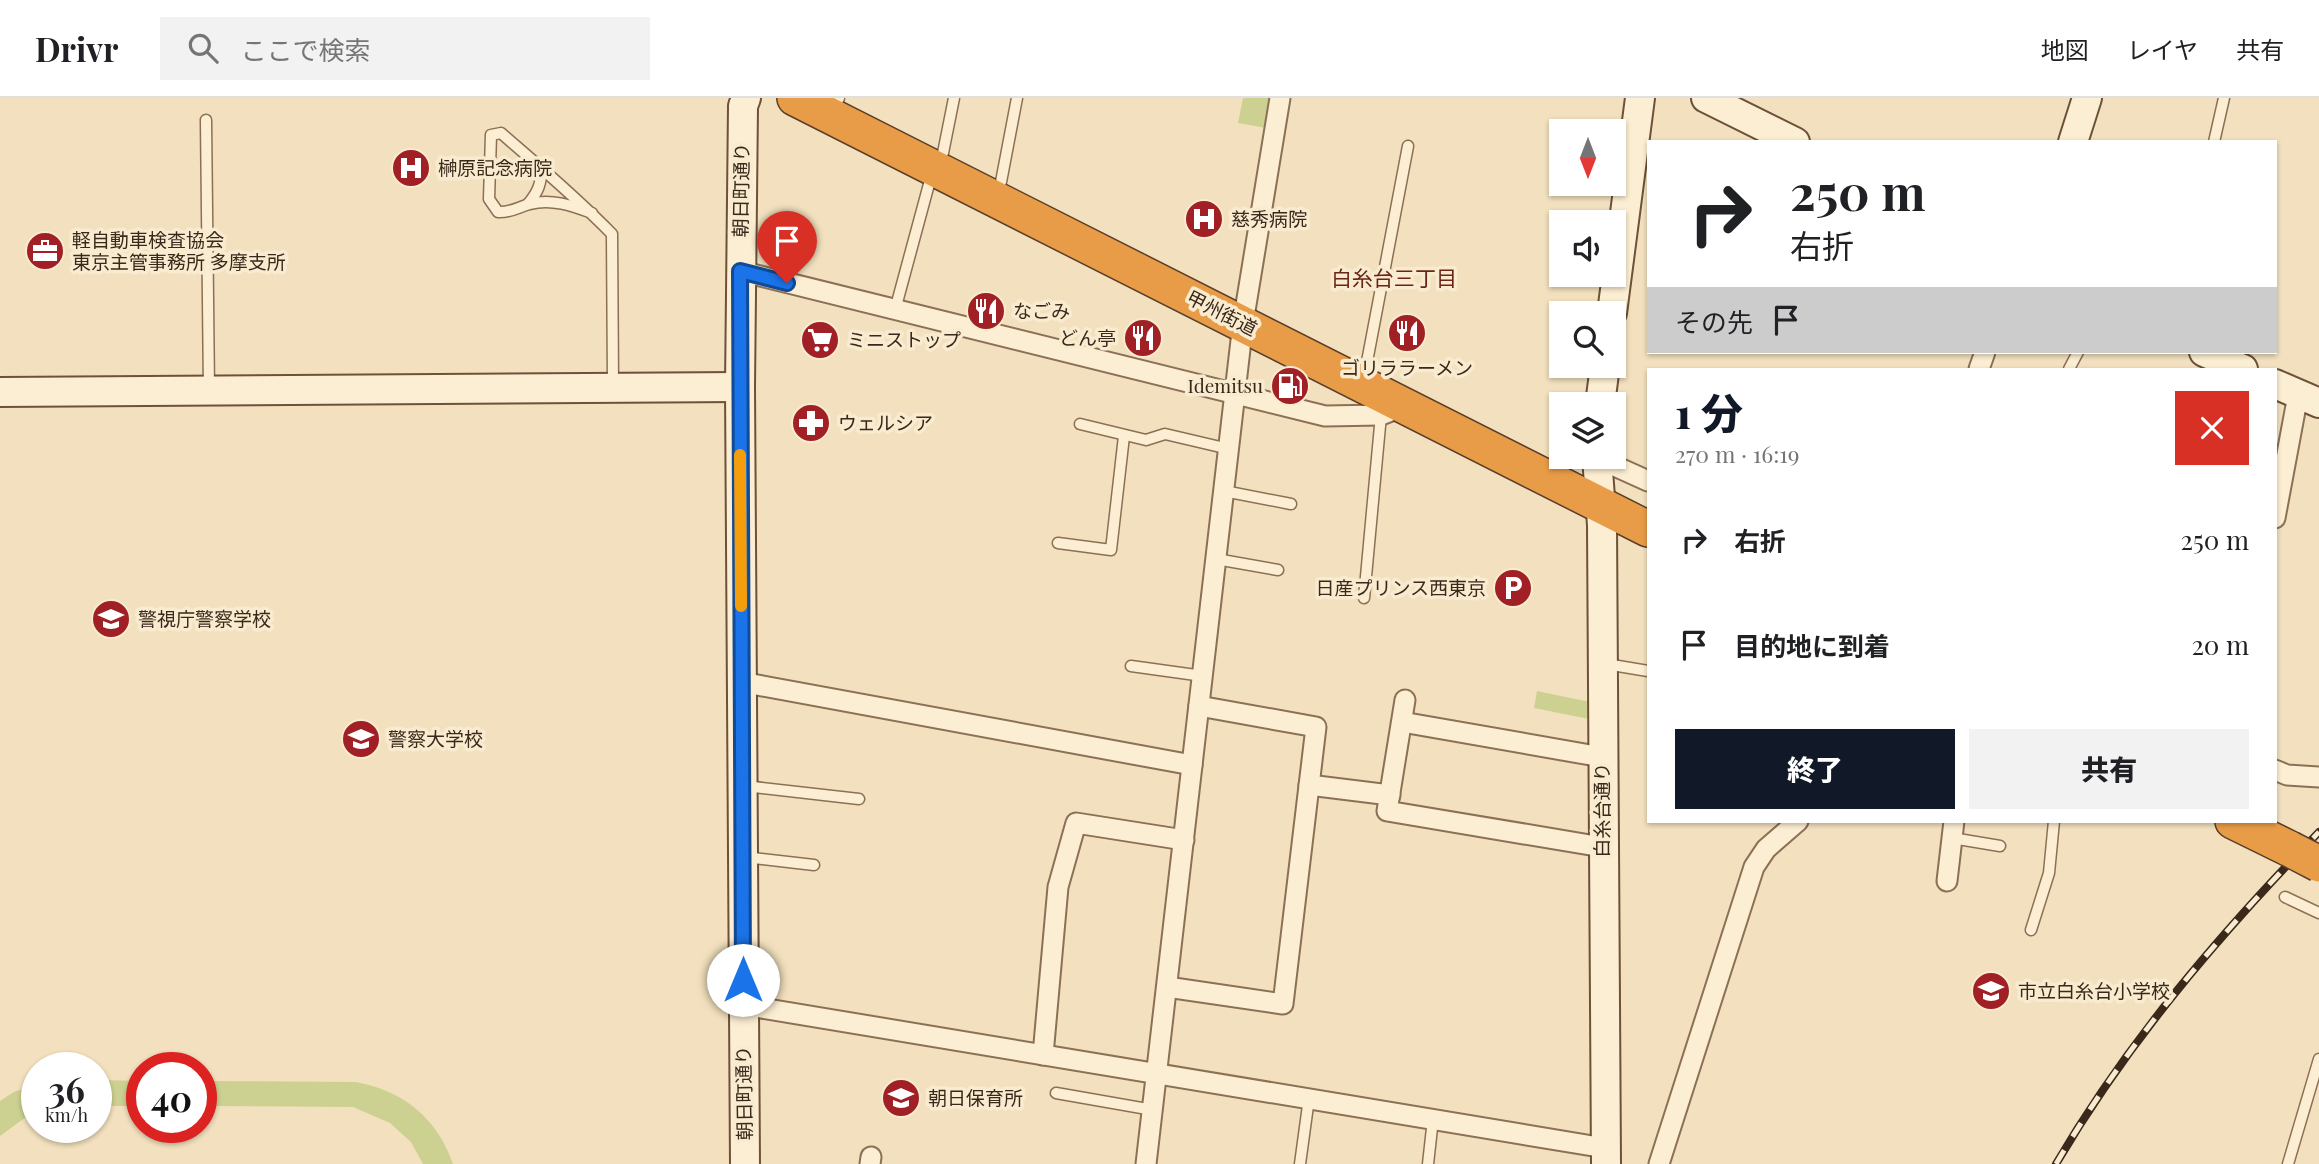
<!DOCTYPE html>
<html lang="ja">
<meta charset="utf-8">
<style>
:root{--surface:#fff;--page:#f2f2f2;--text:#202124;--muted:#757577;--line:#e0e0e0;--accent:#111827}
body{margin:0;font-family:"Playfair Display","Noto Sans JP",serif;background:var(--page);color:var(--text);height:100vh;display:flex;flex-direction:column;font-size:26px;white-space:nowrap}
*{box-sizing:border-box;margin:0}
p{font-size:23px;color:var(--muted)}
.icon{flex:none;width:38px;height:38px;fill:none;stroke:currentColor;stroke-width:2;stroke-linecap:round;stroke-linejoin:round}
.map{position:relative;flex:1;overflow:hidden}
.side{position:absolute;left:1647px;top:270px;width:630px;height:455px;display:flex;flex-direction:column;background:var(--surface);border-radius:0px;box-shadow:0 2px 5px #0004}
.side>*{flex:none}
.top-card{position:absolute;left:1647px;top:42px;width:630px;height:214px;border-radius:0px;box-shadow:0 2px 5px #0004;background:#fff;color:var(--text);overflow:hidden}
.needle{width:46px;rotate:180deg}
.fabs{position:absolute;left:1549px;top:21px;display:grid;gap:14px}
.fabs a{display:grid;place-items:center;width:77px;height:77px;border-radius:0px;background:var(--surface);box-shadow:0 2px 5px #0004;font-size:35px}
.speed{position:absolute;left:21px;top:954px;display:flex;gap:14px;font-size:35px;font-weight:700;text-align:center}
.speed>*{display:grid;place-content:center;width:91px;height:91px;border-radius:50%;background:var(--surface);box-shadow:0 2px 5px #0004;line-height:1}
.speed small{font-size:18px;font-weight:400}
.speed .limit{border:10px solid #d22;background:#fff;color:#111}
.pin{position:absolute;display:grid;place-items:center;width:60px;height:60px;color:#fff;margin:-72px -30px;border-radius:50% 50% 50% 0;rotate:-45deg;box-shadow:0 0 7px #0007}
.pin .icon{rotate:45deg}
.me{position:absolute;width:77px;margin:-38px;rotate:0deg;stroke-linejoin:round;filter:drop-shadow(0 0 5px #0008)}
.turn{display:flex;align-items:center;gap:24px;height:147px;padding:0 28px;font-size:32px}
.turn .icon{width:91px;height:91px;stroke-width:2.5}
.turn b{display:block;font-size:49px;line-height:60px}
.then{display:flex;align-items:center;height:66px;padding:0 28px;background:#0003;gap:14px;font-size:26px}
.round{display:grid;place-items:center;flex:none;width:74px;height:74px;border-radius:0px;background:var(--page)}
.head{display:flex;align-items:center;justify-content:space-between;height:119px;padding:0 28px}
h1{font-size:42px;font-weight:800;line-height:52px;color:var(--accent)}
.button{display:flex;gap:14px;margin-top:auto;padding:14px 28px}
.button a{flex:1;height:80px;border-radius:0px;background:var(--accent);color:#fff;font-size:28px;font-weight:800;line-height:80px;text-align:center}
.button a+a{background:var(--page);color:var(--text)}
ul{padding:0;list-style:none}
li{display:flex;align-items:center;gap:21px;height:105px;padding:0 28px}
li div{flex:1}
li b{display:block;font-size:26px}
li em{font-style:normal}
header{display:flex;align-items:center;gap:42px;box-sizing:border-box;height:98px;padding:0 35px;background:var(--surface);border-bottom:2px solid var(--line)}
header strong{font-size:33px}
nav{display:flex;gap:38px;margin-inline-start:auto;font-size:24px}
.search{width:490px;height:63px;background:var(--page);display:flex;align-items:center;gap:18px;box-sizing:border-box;padding:0 24px;border-radius:0px;color:var(--muted);font-size:26px}
.map>svg:first-child{display:block}
</style>
<header>
<strong>Drivr</strong>
<div class="search"><svg class="icon" aria-label="search" viewBox="0 0 24 24"><circle cx="10" cy="10" r="6"/><path d="M15 15l6 6"/></svg>ここで検索</div>
<nav><a>地図</a><a>レイヤ</a><a>共有</a></nav>
</header>
<div class="map">
<svg width="2319" height="1066" viewBox="0 0 2319 1066">
<rect width="100%" height="100%" fill="#f2e0be"/>
<!-- green -->
<g fill="#ccd191">
<path d="M1243,0H1278L1272,31L1238,25Z"/>
<path d="M1537,593L1590,604L1589,621L1534,610Z"/>
<path d="M96,982L142,983V1008H96Z"/>
<path d="M201,983L356,984C404,993 437,1020 453,1066H423L411,1044L390,1025L353,1009L201,1008Z"/>
<path d="M37,986V1011L0,1038V1003L14,994Z"/>
</g>
<g fill="none" stroke-linecap="round" stroke-linejoin="round">
<defs>
<g id="lane">
<path d="M838,2L839,0"/>
<path d="M206,22L209,292"/>
<path d="M2214,44L2224,0"/>
<path d="M943,55L954,0"/>
<path d="M1001,84L1017,0"/>
<path d="M528,106C538,94 542,85 541,69"/>
<path d="M592,115C573,108 551,100 530,106C518,109 511,115 498,114L489,101L491,37L501,35C539,68 577,100 612,136L613,286"/>
<path d="M895,212L932,75"/>
<path d="M1366,269L1408,48"/>
<path d="M2069,271L2078,254"/>
<path d="M1080,326L1146,342L1165,336L1229,351"/>
<path d="M1224,393L1291,406"/>
<path d="M1058,445L1111,452L1124,338"/>
<path d="M1216,461L1278,472"/>
<path d="M1364,500L1381,317"/>
<path d="M1606,566L1648,573"/>
<path d="M1131,568L1203,578"/>
<path d="M745,688L859,701"/>
<path d="M1952,740L2000,748"/>
<path d="M745,759L814,767"/>
<path d="M2285,799L2319,815"/>
<path d="M2031,832L2049,775L2054,723"/>
<path d="M1056,995L1153,1012"/>
<path d="M1300,1066L1309,1000"/>
<path d="M1428,1066L1433,1021"/>
<path d="M2288,1066L2319,961"/>
</g>
<g id="street">
<path d="M740,173L1325,318L1381,317L1404,308"/>
<path d="M1979,271L1985,254"/>
<path d="M1597,360L1648,383"/>
<path d="M2275,420L2298,297"/>
<path d="M741,584L1192,667"/>
<path d="M1405,602L1387,713L1602,749"/>
<path d="M1402,624L1602,659"/>
<path d="M2275,672L2287,677L2319,679"/>
<path d="M1309,687L1390,697"/>
<path d="M1947,783L1954,723"/>
<path d="M1167,889L1283,906L1316,629L1199,608"/>
<path d="M743,907L1605,1050"/>
<path d="M1043,957L1058,789L1076,725L1184,742"/>
<path d="M870,1066L871,1059"/>
<path d="M1146,1066L1243,225L1280,0"/>
<path d="M1659,1066L1754,769L1766,751L1798,723"/>
</g>
<g id="secondary">
<path d="M1706,0L1795,44"/>
<path d="M2073,44L2087,0"/>
<path d="M1612,215L1640,0"/>
<path d="M2204,254L2243,271"/>
<path d="M2275,286L2319,305"/>
<path d="M0,294L740,289"/>
<path d="M1600,306L1605,268"/>
<path d="M1597,359L1602,427L1606,1066"/>
<path d="M745,1066L740,289L743,8L746,0"/>
</g>
<g id="highway">
<path d="M795,0L1648,431"/>
<path d="M2233,723L2290,751"/>
</g>
</defs>
<!-- lane casing -->
<use href="#lane" stroke="#8c7055" stroke-width="13"/>
<!-- street casing -->
<use href="#street" stroke="#8c7055" stroke-width="23"/>
<!-- secondary casing -->
<use href="#secondary" stroke="#6d5139" stroke-width="32"/>
<!-- highway casing -->
<use href="#highway" stroke="#593e2a" stroke-width="38"/>
<!-- lane -->
<use href="#lane" stroke="#fceed2" stroke-width="10"/>
<!-- street -->
<use href="#street" stroke="#fceed2" stroke-width="19"/>
<!-- secondary -->
<use href="#secondary" stroke="#fceed2" stroke-width="28"/>
<!-- highway -->
<use href="#highway" stroke="#e99c47" stroke-width="35"/>
<defs>
<path id="rail" d="M2056,1066C2128,943 2220,836 2319,734"/>
</defs>
<!-- rail casing -->
<use href="#rail" stroke="#3a291b" stroke-width="8"/>
<!-- rail -->
<use href="#rail" stroke="#f8ebcf" stroke-width="5" stroke-dasharray="16" stroke-linecap="butt"/>
<defs>
<path id="highway-bridge" d="M2290,751L2319,766"/>
</defs>
<!-- highway-bridge casing -->
<use href="#highway-bridge" stroke="#593e2a" stroke-width="38" stroke-linecap="butt"/>
<!-- highway-bridge -->
<use href="#highway-bridge" stroke="#e99c47" stroke-width="35"/>
</g>
<g fill="none" stroke-linecap="round" stroke-linejoin="round">
<defs>
<path id="route" d="M743,882L740,173L787,185"/>
</defs>
<!-- route casing -->
<use href="#route" stroke="#114b97" stroke-width="18"/>
<!-- route -->
<use href="#route" stroke="#1a73e8" stroke-width="12"/>
<!-- slow -->
<path stroke="#f59e0b" stroke-width="12" d="M740,357L741,508"/>
</g>
<!-- icons -->
<defs>
<symbol id="hospital-disc" viewBox="-11 -11 22 22"><circle r="9.5" fill="#a02026" stroke="#f8ebcf"/><path d="M-5-5h3v3.5h4V-5h3V5h-3V1.5h-4V5h-3Z" fill="#fff"/></symbol>
<symbol id="office-disc" viewBox="-11 -11 22 22"><circle r="9.5" fill="#a02026" stroke="#f8ebcf"/><path d="M-6-3h4V-5.5h4V-3h4V5H-6ZM-1-4.5V-3h2v-1.5ZM-6 0V1H6V0Z" fill="#fff"/></symbol>
<symbol id="restaurant-disc" viewBox="-11 -11 22 22"><circle r="9.5" fill="#a02026" stroke="#f8ebcf"/><path d="M-5-6h1v4h1v-4h1v4h1v-4h1v5L-1.5 .5V6h-2V.5L-5-1ZM5-6V6H3V1.5H1.5Q1.5-4 5-6Z" fill="#fff"/></symbol>
<symbol id="supermarket-disc" viewBox="-11 -11 22 22"><circle r="9.5" fill="#a02026" stroke="#f8ebcf"/><path d="M-6-5.5h2.5l.6 2H6L4.5 2H-2.5L-4.4-4H-6ZM-1.5 3.2a1.3 1.3 0 1 0 .1 0ZM3 3.2a1.3 1.3 0 1 0 .1 0Z" fill="#fff"/></symbol>
<symbol id="fuel-disc" viewBox="-11 -11 22 22"><circle r="9.5" fill="#a02026" stroke="#f8ebcf"/><path d="M-5.5-6h7V0h2V4h1.3V-2.5L3-4.5l.8-.8L6-3V5H2.5V1h-1V6h-7ZM-4.2-4.7v3.2H.2V-4.7Z" fill="#fff"/></symbol>
<symbol id="pharmacy-disc" viewBox="-11 -11 22 22"><circle r="9.5" fill="#a02026" stroke="#f8ebcf"/><path d="M-2-6h4v4h4v4h-4v4h-4v-4h-4v-4h4Z" fill="#fff"/></symbol>
<symbol id="parking-disc" viewBox="-11 -11 22 22"><circle r="9.5" fill="#a02026" stroke="#f8ebcf"/><path d="M-3.5-5.5H1a3.5 3.5 0 0 1 0 7H-1V5.5H-3.5ZM-1-3.4V-.6H.8a1.4 1.4 0 0 0 0-2.8Z" fill="#fff"/></symbol>
<symbol id="university-disc" viewBox="-11 -11 22 22"><circle r="9.5" fill="#a02026" stroke="#f8ebcf"/><path d="M0-5L7-2L0 1L-7-2ZM-4 1L0 2.5L4 1V4Q0 6-4 4Z" fill="#fff"/></symbol>
<symbol id="school-disc" viewBox="-11 -11 22 22"><circle r="9.5" fill="#a02026" stroke="#f8ebcf"/><path d="M0-5L7-2L0 1L-7-2ZM-4 1L0 2.5L4 1V4Q0 6-4 4Z" fill="#fff"/></symbol>
</defs>
<g fill-rule="evenodd">
<use href="#hospital-disc" x="389" y="48" width="44" height="44"/>
<use href="#hospital-disc" x="1182" y="99" width="44" height="44"/>
<use href="#office-disc" x="23" y="131" width="44" height="44"/>
<use href="#restaurant-disc" x="964" y="191" width="44" height="44"/>
<use href="#restaurant-disc" x="1385" y="213" width="44" height="44"/>
<use href="#restaurant-disc" x="1121" y="218" width="44" height="44"/>
<use href="#supermarket-disc" x="798" y="220" width="44" height="44"/>
<use href="#fuel-disc" x="1268" y="266" width="44" height="44"/>
<use href="#pharmacy-disc" x="789" y="303" width="44" height="44"/>
<use href="#parking-disc" x="1491" y="468" width="44" height="44"/>
<use href="#university-disc" x="89" y="499" width="44" height="44"/>
<use href="#university-disc" x="339" y="619" width="44" height="44"/>
<use href="#school-disc" x="1969" y="871" width="44" height="44"/>
<use href="#school-disc" x="879" y="978" width="44" height="44"/>
</g>
<g text-anchor="middle" stroke-width="7" stroke-linejoin="round" paint-order="stroke">
<!-- poi labels -->
<g font-size="19" fill="#3a291b" stroke="#f8ebcf" text-anchor="start">
<text x="438" y="77">榊原記念病院</text>
<text x="1231" y="128">慈秀病院</text>
<text x="72" y="149">軽自動車検査協会<tspan x="72" dy="22">東京主管事務所 多摩支所</tspan></text>
<text x="1013" y="220">なごみ</text>
<text x="1116" y="247" text-anchor="end">どん亭</text>
<text x="847" y="249">ミニストップ</text>
<text x="1407" y="277" text-anchor="middle">ゴリララーメン</text>
<text x="1263" y="295" text-anchor="end">Idemitsu</text>
<text x="838" y="332">ウェルシア</text>
<text x="1486" y="497" text-anchor="end">日産プリンス西東京</text>
<text x="138" y="528">警視庁警察学校</text>
<text x="388" y="648">警察大学校</text>
<text x="2018" y="900">市立白糸台小学校</text>
<text x="928" y="1007">朝日保育所</text>
</g>
<!-- street labels -->
<g font-size="19" fill="#3a291b" stroke="#f8ebcf">
<text transform="translate(741 92) rotate(-89)" y="7">朝日町通り</text>
<text transform="translate(1222 215) rotate(27)" y="7">甲州街道</text>
<text transform="translate(1602 712) rotate(-90)" y="7">白糸台通り</text>
<text transform="translate(744 995) rotate(-91)" y="7">朝日町通り</text>
</g>
<!-- neighbourhood labels -->
<g font-size="21" fill="#6a2517" stroke="#f8ebcf">
<text x="1394" y="188">白糸台三丁目</text>
</g>
</g>
</svg>
<div class="fabs">
<a><svg class="needle" viewBox="-14 -14 28 28"><path d="M0-13l5 13h-10z" fill="#e53935"/><path d="M0 13l5-13h-10z" fill="#757577"/></svg></a>
<a><svg class="icon" aria-label="sound" viewBox="0 0 24 24"><path d="M4 9h4l5-4v14l-5-4H4zM17 9q2 3 0 6"/></svg></a>
<a><svg class="icon" aria-label="search" viewBox="0 0 24 24"><circle cx="10" cy="10" r="6"/><path d="M15 15l6 6"/></svg></a>
<a><svg class="icon" aria-label="layers" viewBox="0 0 24 24"><path d="M12 4l9 5-9 5-9-5zM3 14l9 5 9-5"/></svg></a>
</div>
<div class="speed"><div>36<small>km/h</small></div><div class="limit">40</div></div>
<div class="pin" style="left:787px;top:185px;background:#d93025"><svg class="icon" aria-label="arrive" viewBox="0 0 24 24"><path d="M6 21V4h12l-3 4 3 4H6"/></svg></div>
<svg class="me" style="left:743px;top:882px" viewBox="-20 -20 40 40"><circle r="19" fill="#fff"/><path d="M0-13L10 11 0 6-10 11z" fill="#1a73e8"/></svg>
<div class="top-card">
<div class="turn"><svg class="icon" aria-label="right" viewBox="0 0 24 24"><path d="M7 20v-9h11M14 6l5 5-5 5"/></svg><div><b>250 m</b>右折</div></div>
<div class="then">その先<svg class="icon" aria-label="arrive" viewBox="0 0 24 24"><path d="M6 21V4h12l-3 4 3 4H6"/></svg></div>
</div>
<section class="side">
<div class="head"><div><h1>1 分</h1><p>270 m · 16:19</p></div><a class="round" style="background:#d93025;color:#fff"><svg class="icon" aria-label="close" viewBox="0 0 24 24"><path d="M6 6l12 12M18 6L6 18"/></svg></a></div>
<ul>
<li><svg class="icon" aria-label="right" viewBox="0 0 24 24"><path d="M7 20v-9h11M14 6l5 5-5 5"/></svg><div><b>右折</b></div><em>250 m</em></li>
<li><svg class="icon" aria-label="arrive" viewBox="0 0 24 24"><path d="M6 21V4h12l-3 4 3 4H6"/></svg><div><b>目的地に到着</b></div><em>20 m</em></li>
</ul>
<div class="button"><a>終了</a><a>共有</a></div>
</section>
</div>
